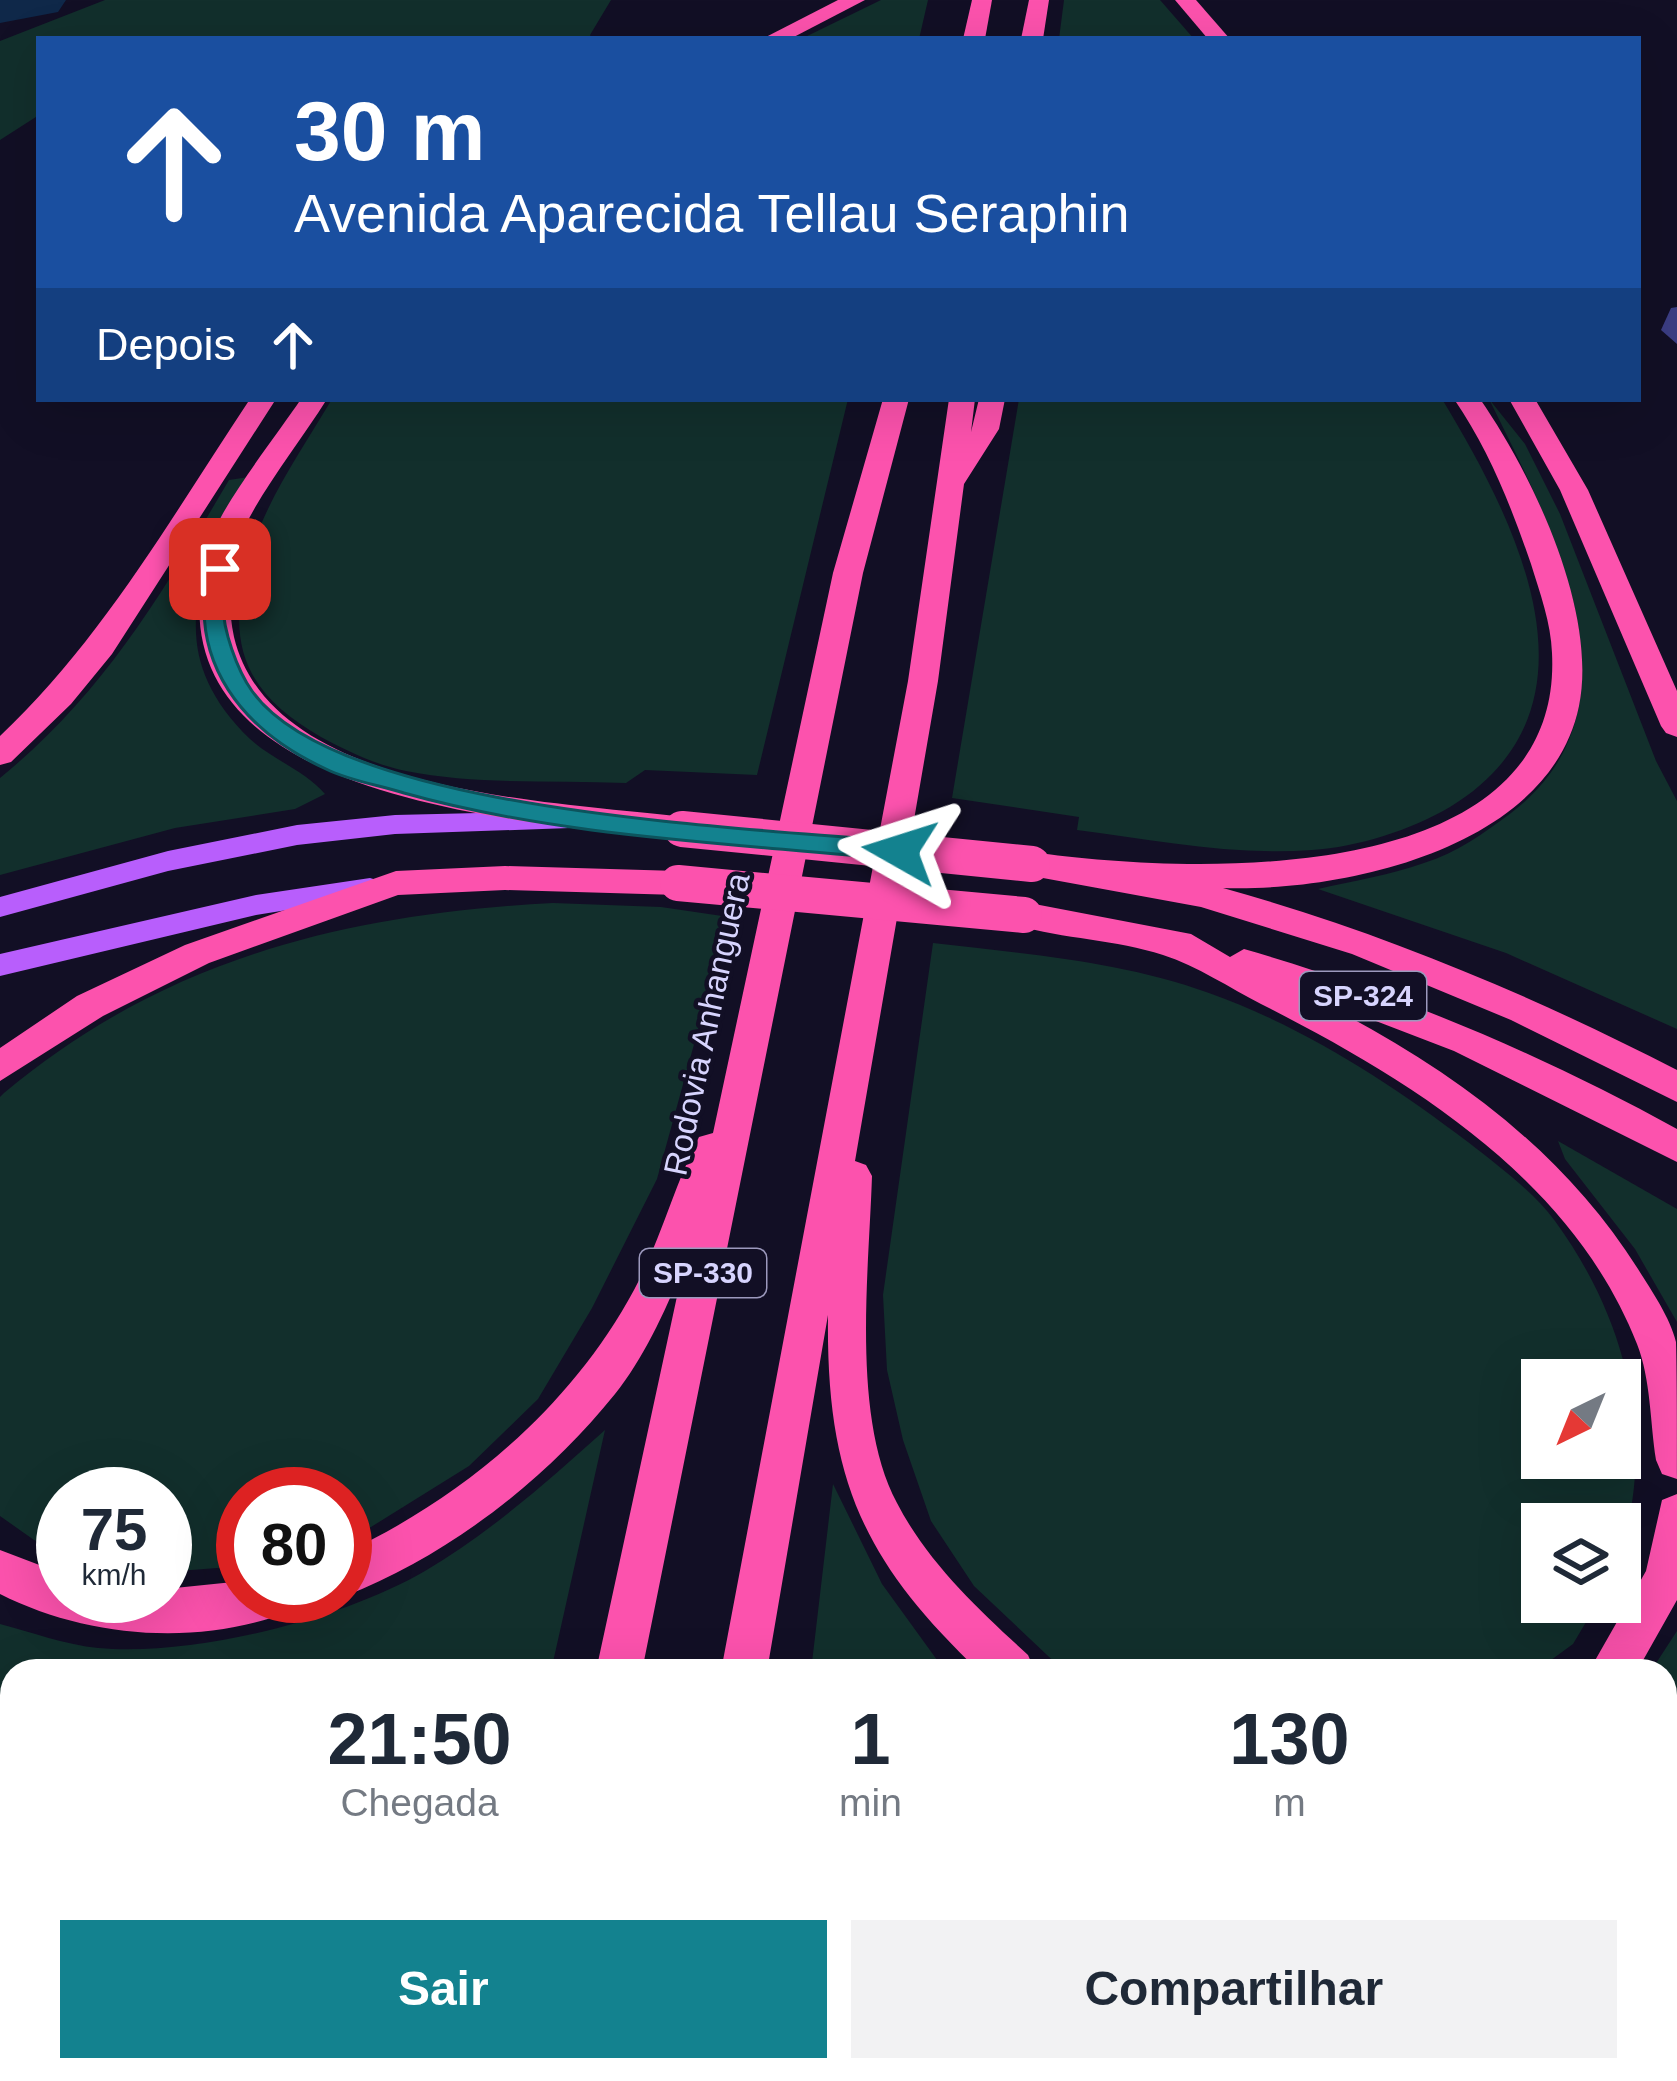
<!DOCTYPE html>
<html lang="pt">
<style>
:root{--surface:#fff;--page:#f2f2f3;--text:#1f2937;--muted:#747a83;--accent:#13828f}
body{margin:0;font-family:Helvetica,sans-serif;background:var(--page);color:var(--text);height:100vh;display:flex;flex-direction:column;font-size:45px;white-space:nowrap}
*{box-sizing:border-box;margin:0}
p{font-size:39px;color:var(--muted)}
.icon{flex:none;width:66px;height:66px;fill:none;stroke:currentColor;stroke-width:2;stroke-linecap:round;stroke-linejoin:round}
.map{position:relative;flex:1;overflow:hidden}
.sheet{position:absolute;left:0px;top:1659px;width:1677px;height:423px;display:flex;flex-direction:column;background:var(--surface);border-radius:36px 36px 0 0;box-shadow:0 12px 48px #0002}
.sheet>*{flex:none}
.hud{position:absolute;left:36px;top:36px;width:1605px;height:366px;border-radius:0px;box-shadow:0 12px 48px #0002;background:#1a4fa0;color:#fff;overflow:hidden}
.needle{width:78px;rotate:223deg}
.tools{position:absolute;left:1521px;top:1359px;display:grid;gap:24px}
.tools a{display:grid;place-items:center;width:120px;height:120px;border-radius:0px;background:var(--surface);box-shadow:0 12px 48px #0002;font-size:60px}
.speed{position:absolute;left:36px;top:1467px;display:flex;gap:24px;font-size:60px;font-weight:700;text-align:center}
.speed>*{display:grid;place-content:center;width:156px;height:156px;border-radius:50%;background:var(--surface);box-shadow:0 12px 48px #0002;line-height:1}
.speed small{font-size:30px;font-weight:400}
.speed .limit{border:18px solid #d22;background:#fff;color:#111}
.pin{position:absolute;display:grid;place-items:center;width:102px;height:102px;color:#fff;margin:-51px;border-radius:24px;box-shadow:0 6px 18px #0006}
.me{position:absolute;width:132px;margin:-66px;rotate:276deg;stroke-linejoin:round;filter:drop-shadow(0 0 9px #0008)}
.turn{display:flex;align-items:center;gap:42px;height:252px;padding:0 60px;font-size:54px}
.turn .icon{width:156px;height:156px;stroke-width:2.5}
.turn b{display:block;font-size:84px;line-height:102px}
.then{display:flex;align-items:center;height:114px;padding:0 60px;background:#0003;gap:24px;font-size:45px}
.eta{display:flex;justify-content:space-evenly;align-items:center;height:204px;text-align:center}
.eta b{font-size:72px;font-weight:600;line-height:84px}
.button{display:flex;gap:24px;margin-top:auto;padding:24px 60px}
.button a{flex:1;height:138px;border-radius:0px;background:var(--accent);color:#fff;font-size:48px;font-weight:600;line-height:138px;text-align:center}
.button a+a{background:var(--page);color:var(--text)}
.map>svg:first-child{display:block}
</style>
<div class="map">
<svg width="1677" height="2081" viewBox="0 0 1677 2081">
<rect width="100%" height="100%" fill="#120f25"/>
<!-- green -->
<g fill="#122f2c" fill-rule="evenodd">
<path d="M105,0H611L590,35L592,39H39V115L0,140V41Z"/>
<path d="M881,0H928L919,39H801Z"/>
<path d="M1064,0H1160L1194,39H1059Z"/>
<path d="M332,399H848L757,775L645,770L626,783C554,780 476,785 406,771C376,765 347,751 321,737C246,694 225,646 248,562C263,504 302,450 332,399Z"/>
<path d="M1019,399H1442C1517,523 1612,708 1450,807C1411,830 1358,847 1312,850C1234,856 1155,840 1077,830L1079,817L952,798Z"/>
<path d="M1489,399L1525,444L1560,514L1656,761L1677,801V1029L1506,953L1318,889C1353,881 1390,875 1424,863C1457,853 1484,833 1511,813C1652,705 1550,524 1489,399Z"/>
<path d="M249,477C197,571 161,653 250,739C273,760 304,770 325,794L295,809L175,828L0,875V778C104,693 162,594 229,480Z"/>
<path d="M553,903L661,907L729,917L657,1179L592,1308L538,1399L469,1466L371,1527L345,1537V1494H243V1566L165,1572V1494H63V1551L34,1540L0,1516V1097L4,1093C165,958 347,914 553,903Z"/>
<path d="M933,943C1026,954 1120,961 1209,993C1304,1027 1389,1082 1468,1142C1497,1165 1533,1191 1555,1221C1626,1318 1657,1438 1620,1554V1524H1542V1602H1598L1573,1644L1536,1671H1064L974,1586L931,1521L903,1440L887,1370L883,1295ZM1542,1380H1620V1458H1542Z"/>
<path d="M1558,1141L1677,1209V1322L1635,1249L1565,1159Z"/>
<path d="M605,1430L551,1671H12V1725L0,1709V1624C31,1632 66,1645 98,1648C193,1657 343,1619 425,1571C491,1532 548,1481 605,1430Z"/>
<path d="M833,1484L882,1584L945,1671H811Z"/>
<path d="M1677,1631V1751L1665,1758V1671H1651Z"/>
<path d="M201,2070H461L459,2081H204Z"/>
<path d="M753,2070H1157L1142,2081H751Z"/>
</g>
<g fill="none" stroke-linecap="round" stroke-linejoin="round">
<!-- river -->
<path fill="#0f2849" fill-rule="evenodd" d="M0,0H66L58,12L0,23Z"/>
<!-- lane -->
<path fill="#3b3d83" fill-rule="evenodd" d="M1677,307V344L1661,330L1671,308Z"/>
<!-- primary -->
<g fill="#b85efc" fill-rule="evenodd">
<path d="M560,811L574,821L570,828L395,834L297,845L168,871L0,917V897L168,851L297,825L395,815Z"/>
<path d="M370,878L380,881L384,888L380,895L256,915L0,976V954L256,895Z"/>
</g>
<!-- highway -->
<g fill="#fc52ad" fill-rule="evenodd">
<path d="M838,0H865L790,39H762Z"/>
<path d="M972,0H992L985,39H963Z"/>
<path d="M1029,0H1049L1043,39H1021Z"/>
<path d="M1175,0H1196L1230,39H1208Z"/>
<path d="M250,399H276L112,654L71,704L11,762L0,765V736C103,639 172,516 250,399Z"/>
<path d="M301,399H327C300,442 265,485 243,530C228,562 227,604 234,637C271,794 552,801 682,817L694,821L698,829L694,837L682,841C516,819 124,802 212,537C223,503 279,432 301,399Z"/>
<path d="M883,399H909L863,573L642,1671H596L684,1264C667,1308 644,1358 615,1394C545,1481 449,1555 345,1596V1553C464,1497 571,1407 634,1290C660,1242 674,1186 699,1137L713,1133L833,573Z"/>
<path d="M949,399H975L971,432L979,399H1005L999,429L964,484L938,681L855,1161L866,1165L872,1176C869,1271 851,1417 897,1503C928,1563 979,1610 1028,1655L1035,1671H979C862,1560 826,1477 828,1315L767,1671H721L908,681Z"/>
<path d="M1454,399H1480C1533,475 1598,612 1579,706C1550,848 1344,892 1223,888C1382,932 1531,995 1677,1070V1102L1511,1020L1352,954L1201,907L1032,876L1020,873L1015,864L1020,855L1032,852C1185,874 1564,892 1552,653C1551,623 1540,593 1531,564C1511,506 1489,450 1454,399Z"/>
<path d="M1509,399H1535L1588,490L1677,691V737L1666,733L1661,726L1560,490Z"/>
<path d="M505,866L678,871L690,874L695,883L690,892L678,895L505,890L398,895L209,963L103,1016L0,1081V1048L77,996L185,945L396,871Z"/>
<path d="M1024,902L1191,934L1230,957L1244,949C1396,993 1539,1053 1677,1129V1162L1454,1051L1303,993C1436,1059 1557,1141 1638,1269C1651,1290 1670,1317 1676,1342C1677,1374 1677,1443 1677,1479L1662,1474L1656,1460C1650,1422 1651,1380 1637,1344C1572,1179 1411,1080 1261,1004C1230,988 1197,966 1163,955C1115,939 1061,939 1012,924L1007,915L1012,906Z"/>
<path d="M1677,1494V1600L1637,1671H1589L1646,1571L1662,1500Z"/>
<path d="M0,1550L63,1574V1596H165V1589L243,1581V1596H297L291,1611C199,1647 87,1638 0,1594Z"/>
<path d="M0,1755L12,1760V1816L0,1811Z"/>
<path d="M1677,1775V1826L1665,1831V1780Z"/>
<path d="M132,2070H184L188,2081H136Z"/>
<path d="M510,2070H562L559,2081H507Z"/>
<path d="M646,2070H698L696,2081H644Z"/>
<path d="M1210,2070H1273L1268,2081H1205Z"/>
</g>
<!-- highway-bridge -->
<g stroke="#fc52ad" stroke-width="36">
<path d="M682,829L1032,864"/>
<path d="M678,883L1024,915"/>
</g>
</g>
<!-- route -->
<path fill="#13828f" stroke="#0c545d" stroke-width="3" d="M220,562L231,569C228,580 223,593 223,605C223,630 237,670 252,691C340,814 752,827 900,842L913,851L900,860C736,843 564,838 404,793C379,785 350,781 326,769C243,731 187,662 209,569Z"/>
<g text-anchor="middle" stroke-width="9" stroke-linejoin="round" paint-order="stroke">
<!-- shield labels -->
<g fill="#120f25" stroke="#9c99bd" stroke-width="3">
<rect x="1300" y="972" width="126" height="48" rx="9"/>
<rect x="640" y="1249" width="126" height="48" rx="9"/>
</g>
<g font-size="30" font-weight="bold" fill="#d7d4fe">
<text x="1363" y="1006">SP-324</text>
<text x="703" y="1283">SP-330</text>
</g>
<!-- street labels -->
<g font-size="33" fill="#d7d4fe" stroke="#120f25">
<text transform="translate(706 1024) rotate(-78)" y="12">Rodovia Anhanguera</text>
</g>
</g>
</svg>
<div class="tools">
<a><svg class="needle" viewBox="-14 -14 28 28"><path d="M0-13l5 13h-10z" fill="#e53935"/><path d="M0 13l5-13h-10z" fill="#747a83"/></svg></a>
<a><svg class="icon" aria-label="layers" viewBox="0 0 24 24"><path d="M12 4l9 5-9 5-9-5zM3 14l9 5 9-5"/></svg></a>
</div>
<div class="speed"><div>75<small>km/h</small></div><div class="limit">80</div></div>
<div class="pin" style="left:220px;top:569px;background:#d93025"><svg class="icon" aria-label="arrive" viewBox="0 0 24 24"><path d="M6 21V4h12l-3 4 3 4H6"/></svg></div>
<svg class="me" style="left:900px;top:851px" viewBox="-20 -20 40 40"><path d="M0-17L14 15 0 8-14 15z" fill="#13828f" stroke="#fff" stroke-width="4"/></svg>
<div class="hud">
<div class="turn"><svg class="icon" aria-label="ahead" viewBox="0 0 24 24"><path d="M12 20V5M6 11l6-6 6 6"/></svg><div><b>30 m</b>Avenida Aparecida Tellau Seraphin</div></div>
<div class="then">Depois<svg class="icon" aria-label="ahead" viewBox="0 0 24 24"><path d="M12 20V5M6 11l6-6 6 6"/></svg></div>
</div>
<section class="sheet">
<div class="eta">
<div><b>21:50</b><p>Chegada</p></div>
<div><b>1</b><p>min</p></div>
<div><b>130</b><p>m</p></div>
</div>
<div class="button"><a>Sair</a><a>Compartilhar</a></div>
</section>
</div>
